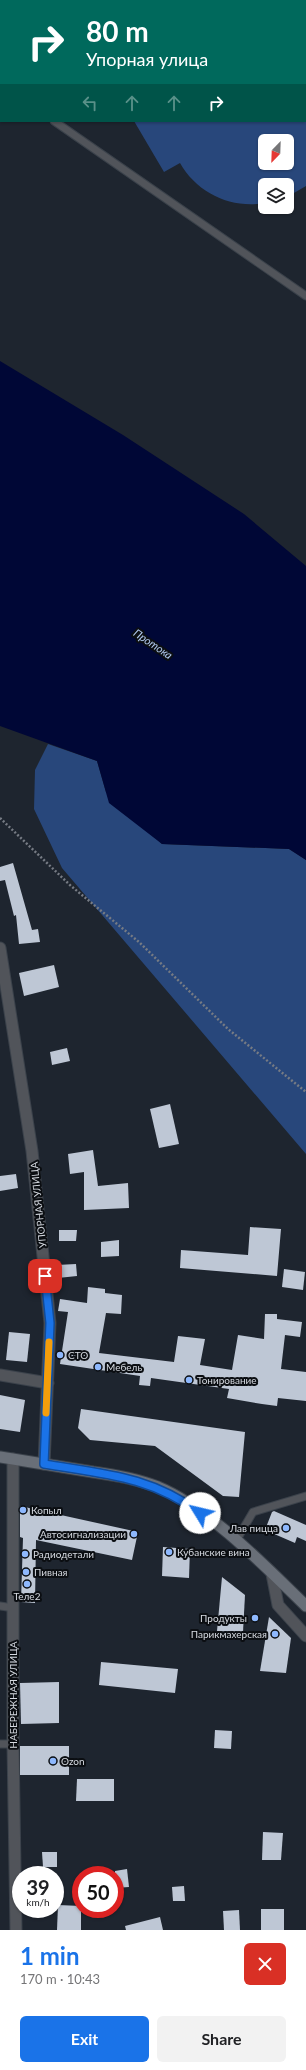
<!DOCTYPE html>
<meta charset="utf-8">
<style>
:root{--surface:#fff;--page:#f2f2f2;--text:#202124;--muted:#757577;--accent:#1a73e8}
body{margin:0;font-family:Lato,sans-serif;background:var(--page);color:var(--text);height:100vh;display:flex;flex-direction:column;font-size:15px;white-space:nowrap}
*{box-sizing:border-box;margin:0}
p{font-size:13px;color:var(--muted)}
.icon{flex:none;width:22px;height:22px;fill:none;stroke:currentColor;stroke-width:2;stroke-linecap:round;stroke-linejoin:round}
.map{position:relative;height:1930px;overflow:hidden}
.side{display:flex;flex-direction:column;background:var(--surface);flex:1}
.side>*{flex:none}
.hud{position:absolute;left:0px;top:0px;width:306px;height:122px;box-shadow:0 1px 3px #0004;background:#00695c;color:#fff;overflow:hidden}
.needle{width:26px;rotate:203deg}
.fabs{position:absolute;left:258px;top:134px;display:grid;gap:8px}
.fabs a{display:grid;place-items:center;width:36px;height:36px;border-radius:6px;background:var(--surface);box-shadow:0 1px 3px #0004;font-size:20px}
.speed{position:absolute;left:12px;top:1866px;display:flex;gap:8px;font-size:20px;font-weight:700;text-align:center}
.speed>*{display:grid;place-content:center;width:52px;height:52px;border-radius:50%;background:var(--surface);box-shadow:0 1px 3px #0004;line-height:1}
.speed small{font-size:10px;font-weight:400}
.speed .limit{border:6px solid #d22;background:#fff;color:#111}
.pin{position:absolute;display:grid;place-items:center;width:34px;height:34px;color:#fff;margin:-17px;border-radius:8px;box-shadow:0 2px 6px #0006}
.me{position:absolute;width:44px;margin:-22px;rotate:306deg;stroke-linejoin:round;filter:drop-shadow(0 0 3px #0008)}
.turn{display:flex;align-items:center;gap:14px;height:84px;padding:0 20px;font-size:18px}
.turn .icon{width:52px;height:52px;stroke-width:2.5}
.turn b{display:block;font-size:28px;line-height:34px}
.lanes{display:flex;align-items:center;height:38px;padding:0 20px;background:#0003;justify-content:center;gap:20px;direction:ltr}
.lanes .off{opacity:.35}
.round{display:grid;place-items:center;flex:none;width:42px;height:42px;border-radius:6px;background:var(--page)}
.summary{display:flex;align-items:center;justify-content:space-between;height:68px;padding:0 20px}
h1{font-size:24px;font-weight:700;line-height:30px;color:var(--accent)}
.primary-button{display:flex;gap:8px;margin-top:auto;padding:8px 20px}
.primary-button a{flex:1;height:46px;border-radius:6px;background:var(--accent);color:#fff;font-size:16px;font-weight:700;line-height:46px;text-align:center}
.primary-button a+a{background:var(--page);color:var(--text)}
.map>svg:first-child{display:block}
</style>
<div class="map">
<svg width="306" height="1930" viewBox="0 0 306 1930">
<rect width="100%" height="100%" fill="#1e252f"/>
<!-- green -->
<g fill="#28477b" fill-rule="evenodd">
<path d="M61,0H306V186L287,197V185H265V203C231,209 197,193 180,163L164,172L134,121H305V1ZM265,141H287V163H265Z"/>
<path d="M48,744L97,761L106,792L162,844L289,849L306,860V1154L62,868L34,809L35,770Z"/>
</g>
<!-- water -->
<path fill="#000736" d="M0,361L123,435L244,514L306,566V860L289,849L162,844L109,803L97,761L0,726Z"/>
<!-- building -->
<g fill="#bec7d5">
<path d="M13,863L32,930L38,929L40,942L19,944L16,915L14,916L5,880L0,881V867Z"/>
<path d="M54,965L59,987L24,996L19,973Z"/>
<path d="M67,1048L70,1061L52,1065L50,1052Z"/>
<path d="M170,1104L179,1144L159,1148L150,1109Z"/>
<path d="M93,1150L98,1186L128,1183L129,1208L84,1210V1172L70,1174L68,1154Z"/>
<path d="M16,1174L18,1188L0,1191V1176Z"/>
<path d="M250,1227L281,1229L277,1276L180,1268L181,1250L248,1255Z"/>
<path d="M59,1230H77L76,1241H59Z"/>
<path d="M119,1240V1256L101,1257V1242Z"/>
<path d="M76,1264L77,1276L58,1278L57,1265Z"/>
<path d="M284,1269L305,1272L303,1290L282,1287Z"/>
<path d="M88,1287L105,1289V1293L122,1295L121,1314L106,1313L99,1353L174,1362L178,1336L205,1339L200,1365L232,1370L238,1335L264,1339L265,1314H277V1319L302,1322L300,1337L285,1335L281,1369L306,1372V1401L278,1398L277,1406L262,1404L227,1398L229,1389L151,1378L150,1386L139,1385L140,1376L60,1364L68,1312L58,1311L60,1299L87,1303Z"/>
<path d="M9,1332L30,1334L27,1362L6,1360Z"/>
<path d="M0,1395L25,1400L20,1432L0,1429Z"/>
<path d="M81,1409L245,1432L239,1497L223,1496L155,1446L90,1440L78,1428Z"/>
<path d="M20,1506L138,1532L132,1560L36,1540L35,1603L21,1602L23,1538L20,1537Z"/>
<path d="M274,1511L306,1525V1541L297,1537L295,1543L265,1530L272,1512Z"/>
<path d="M163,1547L190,1549L189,1578L162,1576Z"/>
<path d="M222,1577L245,1595L243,1632L217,1631Z"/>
<path d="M269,1617L291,1638L286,1673L260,1671Z"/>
<path d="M101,1662L178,1669L175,1693L99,1685Z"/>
<path d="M59,1682V1723L21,1724L20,1683Z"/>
<path d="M215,1730L232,1731L231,1749L214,1748Z"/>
<rect x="20" y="1746" width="49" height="29"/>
<path d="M77,1779H114V1801H76Z"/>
<path d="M263,1832L283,1833L281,1860H262Z"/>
<path d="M42,1852H57V1867H43Z"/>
<path d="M127,1869L129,1887L115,1888V1871Z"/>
<path d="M184,1886L185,1901H173L172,1887Z"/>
<path d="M58,1905L81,1906V1930H57Z"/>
<rect x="261" y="1909" width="23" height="21"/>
<path d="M239,1910L240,1930H224L223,1911Z"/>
<path d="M160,1917L163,1930H126L125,1926Z"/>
</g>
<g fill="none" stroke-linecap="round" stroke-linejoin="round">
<defs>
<g id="service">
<path d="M0,84L1,85"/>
<path d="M54,121L306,296"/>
<path d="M236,1541L253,1512L306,1496"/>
<path d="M0,1606L14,1608"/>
<path d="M0,1744H13"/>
</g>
<g id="minor">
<path d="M0,948L32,1151L50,1323L44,1464"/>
<path d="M0,1375L48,1383"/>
<path d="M272,1574L278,1605L306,1636"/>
</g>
<path id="tertiary" d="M13,1459V1744L16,1930"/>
<path id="secondary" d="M0,1457C31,1462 62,1467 93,1472C115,1475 137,1479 158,1487C209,1508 266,1567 306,1606"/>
</defs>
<!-- service casing -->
<use href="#service" stroke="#3b424b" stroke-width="9"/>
<!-- minor casing -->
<use href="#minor" stroke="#3b424b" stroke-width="13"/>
<!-- tertiary casing -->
<use href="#tertiary" stroke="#3b424b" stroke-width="13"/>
<!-- secondary casing -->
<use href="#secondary" stroke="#3b424b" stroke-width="13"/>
<!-- path -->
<path stroke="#767b84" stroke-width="2.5" stroke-dasharray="2 2" stroke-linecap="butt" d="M0,818L71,886L139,942L228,1029L306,1092"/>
<!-- service -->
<use href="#service" stroke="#51545a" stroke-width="7"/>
<!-- minor -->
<use href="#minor" stroke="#51545a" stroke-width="11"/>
<!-- tertiary -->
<use href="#tertiary" stroke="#51545a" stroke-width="11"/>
<!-- secondary -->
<use href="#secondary" stroke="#696f78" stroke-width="11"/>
</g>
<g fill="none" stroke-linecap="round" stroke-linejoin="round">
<defs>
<path id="route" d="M45,1276L50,1323L44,1464C104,1474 150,1476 200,1513"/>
</defs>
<!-- route casing -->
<use href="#route" stroke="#114b97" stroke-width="10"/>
<!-- route -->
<use href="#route" stroke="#1a73e8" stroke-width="7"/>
<!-- slow -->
<path stroke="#f59e0b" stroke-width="7" d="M46,1413L49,1342"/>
</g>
<!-- markers -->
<g fill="#8eb8fd" stroke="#0b0e12" stroke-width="1.5">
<circle cx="60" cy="1355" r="4"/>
<circle cx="98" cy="1367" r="4"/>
<circle cx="189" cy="1380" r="4"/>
<circle cx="23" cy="1510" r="4"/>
<circle cx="286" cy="1528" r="4"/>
<circle cx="134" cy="1534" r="4"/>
<circle cx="169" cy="1552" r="4"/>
<circle cx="25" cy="1554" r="4"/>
<circle cx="26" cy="1572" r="4"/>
<circle cx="27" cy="1584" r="4"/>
<circle cx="255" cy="1618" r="4"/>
<circle cx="275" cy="1634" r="4"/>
<circle cx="53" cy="1761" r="4"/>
</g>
<g text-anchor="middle" stroke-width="4" stroke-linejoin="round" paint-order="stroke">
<!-- street labels -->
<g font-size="10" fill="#d6dae1" stroke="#0b0e12">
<text transform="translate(38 1205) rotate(-96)" y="4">УПОРНАЯ УЛИЦА</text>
<text transform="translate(13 1695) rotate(-90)" y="4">НАБЕРЕЖНАЯ УЛИЦА</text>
</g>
<!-- poi labels -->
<g font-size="10" fill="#d6dae1" stroke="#0b0e12" text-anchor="start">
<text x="68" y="1359">СТО</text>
<text x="106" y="1371">Мебель</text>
<text x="197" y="1384">Тонирование</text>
<text x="31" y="1514">Копыл</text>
<text x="278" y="1532" text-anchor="end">Лав пицца</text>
<text x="126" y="1538" text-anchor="end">Автосигнализации</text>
<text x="177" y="1556">Кубанские вина</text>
<text x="33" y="1558">Радиодетали</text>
<text x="34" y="1576">Пивная</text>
<text x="27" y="1600" text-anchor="middle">Теле2</text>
<text x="247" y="1622" text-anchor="end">Продукты</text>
<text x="267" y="1638" text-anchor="end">Парикмахерская</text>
<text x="61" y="1765">Ozon</text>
</g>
<!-- water labels -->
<g font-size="11" font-style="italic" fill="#b2caf0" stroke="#0b0e12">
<text transform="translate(153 644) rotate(34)" y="4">Протока</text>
</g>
</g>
</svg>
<div class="fabs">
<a><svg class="needle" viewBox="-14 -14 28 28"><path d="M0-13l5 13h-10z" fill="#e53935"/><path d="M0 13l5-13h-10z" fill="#757577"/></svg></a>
<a><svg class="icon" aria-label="layers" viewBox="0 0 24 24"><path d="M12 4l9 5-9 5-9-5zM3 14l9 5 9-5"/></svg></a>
</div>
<div class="speed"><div>39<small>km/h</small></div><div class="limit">50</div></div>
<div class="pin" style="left:45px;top:1276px;background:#d93025"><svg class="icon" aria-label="arrive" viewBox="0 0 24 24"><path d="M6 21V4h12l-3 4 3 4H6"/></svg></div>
<svg class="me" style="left:200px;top:1513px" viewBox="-20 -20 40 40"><circle r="19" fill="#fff"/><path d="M0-13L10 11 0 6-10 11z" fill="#1a73e8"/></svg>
<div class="hud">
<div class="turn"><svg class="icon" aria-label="right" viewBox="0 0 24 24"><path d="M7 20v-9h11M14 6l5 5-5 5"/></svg><div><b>80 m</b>Упорная улица</div></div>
<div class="lanes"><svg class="icon off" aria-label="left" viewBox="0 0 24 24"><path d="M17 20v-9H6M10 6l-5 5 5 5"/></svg><svg class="icon off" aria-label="ahead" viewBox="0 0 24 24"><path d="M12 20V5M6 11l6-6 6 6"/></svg><svg class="icon off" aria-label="ahead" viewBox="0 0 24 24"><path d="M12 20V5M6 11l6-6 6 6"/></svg><svg class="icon" aria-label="right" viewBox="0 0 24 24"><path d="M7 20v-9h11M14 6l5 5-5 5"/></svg></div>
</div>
</div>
<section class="side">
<div class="summary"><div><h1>1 min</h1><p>170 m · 10:43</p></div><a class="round" style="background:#d93025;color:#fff"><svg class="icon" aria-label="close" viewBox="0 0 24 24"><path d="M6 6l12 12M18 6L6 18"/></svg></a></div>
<div class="primary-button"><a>Exit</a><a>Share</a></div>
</section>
